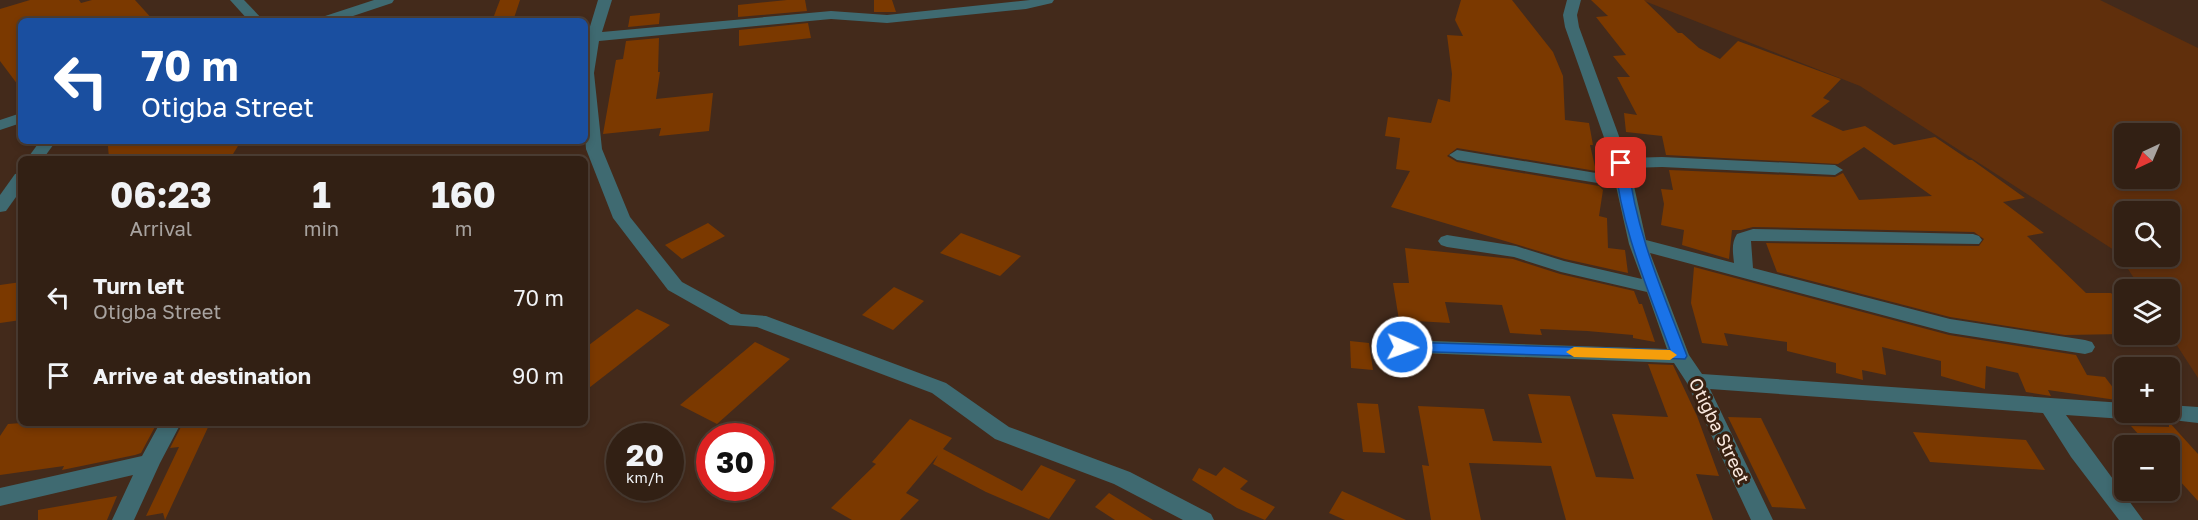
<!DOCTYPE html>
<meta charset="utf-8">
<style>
:root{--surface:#322014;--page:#3d2d22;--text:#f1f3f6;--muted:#a8a3a0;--line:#4d3e34}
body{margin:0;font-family:"Golos Text",sans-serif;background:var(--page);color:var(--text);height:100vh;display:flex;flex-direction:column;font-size:22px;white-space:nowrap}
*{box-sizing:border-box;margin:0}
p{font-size:20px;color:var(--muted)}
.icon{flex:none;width:33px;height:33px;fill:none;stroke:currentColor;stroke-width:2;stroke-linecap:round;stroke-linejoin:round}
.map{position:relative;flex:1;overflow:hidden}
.side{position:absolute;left:18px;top:156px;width:570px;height:270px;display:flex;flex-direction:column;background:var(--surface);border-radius:9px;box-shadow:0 3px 9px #0003,0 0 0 2px var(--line)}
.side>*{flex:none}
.guide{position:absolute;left:18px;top:18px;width:570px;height:126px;border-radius:9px;box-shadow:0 3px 9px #0003,0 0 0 2px var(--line);background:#1a4fa0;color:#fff;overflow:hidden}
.needle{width:39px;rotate:224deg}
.tools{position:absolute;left:2114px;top:123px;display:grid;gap:12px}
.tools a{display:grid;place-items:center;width:66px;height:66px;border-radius:9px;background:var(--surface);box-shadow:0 3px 9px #0003,0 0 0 2px var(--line);font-size:30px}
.speed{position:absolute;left:606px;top:423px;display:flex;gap:12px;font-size:30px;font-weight:700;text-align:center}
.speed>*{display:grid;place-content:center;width:78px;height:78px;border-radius:50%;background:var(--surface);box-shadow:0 3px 9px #0003,0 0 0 2px var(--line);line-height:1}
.speed small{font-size:15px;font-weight:400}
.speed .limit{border:9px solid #d22;background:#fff;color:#111}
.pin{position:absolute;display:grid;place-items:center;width:51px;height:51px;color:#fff;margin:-26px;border-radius:12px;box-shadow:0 3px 9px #0006}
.me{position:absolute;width:66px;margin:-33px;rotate:92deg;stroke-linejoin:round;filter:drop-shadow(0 0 4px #0008)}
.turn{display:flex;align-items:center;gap:21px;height:126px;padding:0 24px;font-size:27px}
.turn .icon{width:78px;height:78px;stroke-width:2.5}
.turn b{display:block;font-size:42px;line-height:51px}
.eta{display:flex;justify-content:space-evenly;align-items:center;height:102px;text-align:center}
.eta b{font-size:36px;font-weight:700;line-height:42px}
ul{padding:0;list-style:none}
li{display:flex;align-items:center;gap:18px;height:78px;padding:0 24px}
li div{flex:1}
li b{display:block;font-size:22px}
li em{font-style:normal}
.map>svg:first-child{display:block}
</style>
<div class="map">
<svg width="2198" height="520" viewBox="0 0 2198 520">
<rect width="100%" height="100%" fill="#432a1b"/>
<!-- green -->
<path fill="#602f0c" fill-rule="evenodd" d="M1642,0H2100L2198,48V378L2169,333V290L2141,289L2117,252L1860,86ZM2124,134H2169V178H2124ZM2124,212H2169V256H2124Z"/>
<!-- building -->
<g fill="#7b3900">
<path d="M30,0H79L81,3L92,0H135L154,21H21V89L0,61V9Z"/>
<path d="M500,0H520L513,21H492Z"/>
<path d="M787,0H805L807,11L738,17V5Z"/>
<path d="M874,0H892L896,12H874Z"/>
<path d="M1461,0H1512L1553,52L1563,76L1565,120L1589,123L1593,145H1590L1596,171L1457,148L1447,156L1457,162L1599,186L1603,190L1599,216L1607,218L1608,248L1625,250L1628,273L1565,259L1391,207L1410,171L1396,169L1400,138L1385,136L1388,117L1431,123L1438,99L1450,102L1452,74L1447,35L1463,36L1455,20Z"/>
<path d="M1591,0H1644L1678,33H1682L1699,48L1720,59L1738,41L1841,79L1823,98L1830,101L1811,116L1843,131L1865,126L1894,145L1935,137L1969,160H1972L2025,198L2003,202L2044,233L2027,236L2086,293H2111L2124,306V334L2065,335L1950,317L1777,272L1766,243L1979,246L1984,239L1974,232L1753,227L1741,230H1732L1729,259L1682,245L1684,230L1661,225L1664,204L1661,189L1673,190L1669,170L1835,177L1843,173L1859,200L1932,196L1864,147L1838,164L1666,155L1662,136L1626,132L1624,113L1637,115L1617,77H1630L1613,56L1626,55L1596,17L1608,16Z"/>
<path d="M660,13L659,24L628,27L630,16Z"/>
<path d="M808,23L811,38L739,46V30Z"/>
<path d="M659,38L658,72H660L656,99L713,93L709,131L659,136L661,128L603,134L616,60L623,59L626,41Z"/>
<path d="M155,141H241L230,159H109L108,146Z"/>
<path d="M708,223L725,236L682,259L665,245Z"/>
<path d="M961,233L1021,256L1000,276L940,253Z"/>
<path d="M1405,248L1513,259L1560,274L1634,291L1639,304H1642L1655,342L1633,338V335L1587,331L1540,329L1542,335L1510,333L1502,305L1445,302L1450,323L1399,320L1393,283H1409Z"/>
<path d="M1694,267L1949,335L2076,355L2087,375L2105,377L2123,401L2048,390L2051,396L2026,392L2018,373L1986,366L1985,389L1941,376V361L1882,347L1886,375L1862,370L1863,380L1836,373V363L1787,351V342L1724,333L1728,346L1702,343L1691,303Z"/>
<path d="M21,282V320L0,323V285Z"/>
<path d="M894,287L924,301L893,330L862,315Z"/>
<path d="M637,309L670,325L585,391V348Z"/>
<path d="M1350,341L1369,343L1373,370L1351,368Z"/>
<path d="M755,342L790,359L717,424L680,405Z"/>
<path d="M1648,364L1673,365L1697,416L1719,476L1696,474L1713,520H1566L1551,466L1469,463L1481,520H1431L1422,465L1429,466L1418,406L1484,409L1493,441L1542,443L1528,394L1570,396L1596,477L1634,479L1612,414L1668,417Z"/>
<path d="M1357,403L1378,404L1385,453L1363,452Z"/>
<path d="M1728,417L1761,418L1806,509L1772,507Z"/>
<path d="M910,419L952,438L943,449L1022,491L1041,465L1076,480L1049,519L986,492L933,464L938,455L906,493L919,500L900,520H852L831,508L876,464L872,462Z"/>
<path d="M2169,422L2198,454V501L2169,469V446H2149L2131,426L2169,427Z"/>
<path d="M21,423H157L141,453L135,455L62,470L64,466L0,475V436L8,424Z"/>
<path d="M183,423H210L165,520L163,513L146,516L179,447L170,448Z"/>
<path d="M1913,432L2026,440L2045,470L1930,462Z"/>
<path d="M1224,467L1248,481L1240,489L1275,507L1265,520L1237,508L1192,480L1199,468L1216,476Z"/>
<path d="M1342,491L1406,520H1345L1329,513Z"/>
<path d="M1109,493L1153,520H1115L1095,507Z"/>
<path d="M117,496L107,520H38V510Z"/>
</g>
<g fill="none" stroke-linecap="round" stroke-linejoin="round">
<!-- minor -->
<g fill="#3f6a71" fill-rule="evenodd">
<path d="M230,0H244L264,21H249Z"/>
<path d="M374,0H394L392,3L338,21H317L319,18Z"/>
<path d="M598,0H612L602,32L831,11L887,15L1030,0H1054L1052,3L1026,9L887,23L831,19L599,41L594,73L602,149L630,217L682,282L741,314L766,316L946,383L1009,427L1130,472L1211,514L1214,520H1183L1114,484L995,439L932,393L757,327L730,325L668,290L613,218L586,149L585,137V43Z"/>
<path d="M1567,0H1581L1577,15L1579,27L1627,158L1662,157L1835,165L1843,170L1835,175L1662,167L1630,168L1646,240L1734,263C1733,253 1731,243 1737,234L1753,229L1973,234L1979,236L1982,240L1979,244L1754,241H1751L1753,268L1950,319L2085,340L2092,342L2095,347L2092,352L2085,354L1950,333L1650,253L1689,355L1702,374L2124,403V412H2134L2131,416L2124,419L2066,415L2143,520H2119L2071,457L2043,413L1710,389L1773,520H1751L1687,383L1674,363L1396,352L1393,347L1396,342L1403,340L1667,349L1647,292L1561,272L1514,257L1447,247L1441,245L1438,241L1441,237L1447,235L1516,246L1564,261L1642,279L1629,244L1616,186L1457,160L1449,155L1457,150L1614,176L1613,163L1565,27L1563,15Z"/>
<path d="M21,113V123L0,130V120Z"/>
<path d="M40,141H56L43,159H27Z"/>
<path d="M21,173V190L6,211L0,212V195L15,174Z"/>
<path d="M2169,405L2198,407V423L2147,417L2144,412H2169Z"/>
<path d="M160,423H181L160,463L134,520H112L133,475L0,506V488L142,456Z"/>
</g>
</g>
<!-- route -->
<path fill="#1a73e8" stroke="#114b97" stroke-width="1.5" d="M1621,159L1628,163C1635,230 1663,293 1687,356L1685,359L1397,351L1395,347L1397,343L1402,342L1670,350C1648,289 1621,228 1615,163Z"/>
<!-- slow -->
<path fill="#f59e0b" d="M1574,347L1670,350L1677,355L1670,360L1574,357L1566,352Z"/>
<g text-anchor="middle" stroke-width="6" stroke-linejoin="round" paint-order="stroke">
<!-- street labels -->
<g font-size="18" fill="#fae9df" stroke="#392111">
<text transform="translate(1719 431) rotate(64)" y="6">Otigba Street</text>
</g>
</g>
</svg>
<div class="tools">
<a><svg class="needle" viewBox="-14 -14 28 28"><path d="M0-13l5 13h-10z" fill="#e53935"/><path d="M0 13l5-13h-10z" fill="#a8a3a0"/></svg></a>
<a><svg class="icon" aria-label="search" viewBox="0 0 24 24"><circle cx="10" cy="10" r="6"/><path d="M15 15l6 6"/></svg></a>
<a><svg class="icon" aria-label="layers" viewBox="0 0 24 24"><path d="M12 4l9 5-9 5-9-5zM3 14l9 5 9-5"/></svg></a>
<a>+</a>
<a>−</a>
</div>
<div class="speed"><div>20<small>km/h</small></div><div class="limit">30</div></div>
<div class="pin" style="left:1621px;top:163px;background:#d93025"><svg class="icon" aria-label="arrive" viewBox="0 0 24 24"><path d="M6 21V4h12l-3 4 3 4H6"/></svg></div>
<svg class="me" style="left:1402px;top:347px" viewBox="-20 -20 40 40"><circle r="17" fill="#1a73e8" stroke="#fff" stroke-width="3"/><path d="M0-11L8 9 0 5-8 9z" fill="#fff"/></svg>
<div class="guide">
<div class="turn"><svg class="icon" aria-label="left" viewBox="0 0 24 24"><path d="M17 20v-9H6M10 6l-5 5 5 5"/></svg><div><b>70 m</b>Otigba Street</div></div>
</div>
<section class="side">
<div class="eta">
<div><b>06:23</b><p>Arrival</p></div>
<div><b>1</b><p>min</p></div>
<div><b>160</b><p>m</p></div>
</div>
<ul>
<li><svg class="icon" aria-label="left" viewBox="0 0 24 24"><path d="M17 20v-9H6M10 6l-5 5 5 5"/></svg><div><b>Turn left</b><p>Otigba Street</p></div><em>70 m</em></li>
<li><svg class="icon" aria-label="arrive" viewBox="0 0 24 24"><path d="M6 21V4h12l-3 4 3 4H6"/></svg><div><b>Arrive at destination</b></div><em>90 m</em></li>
</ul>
</section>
</div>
